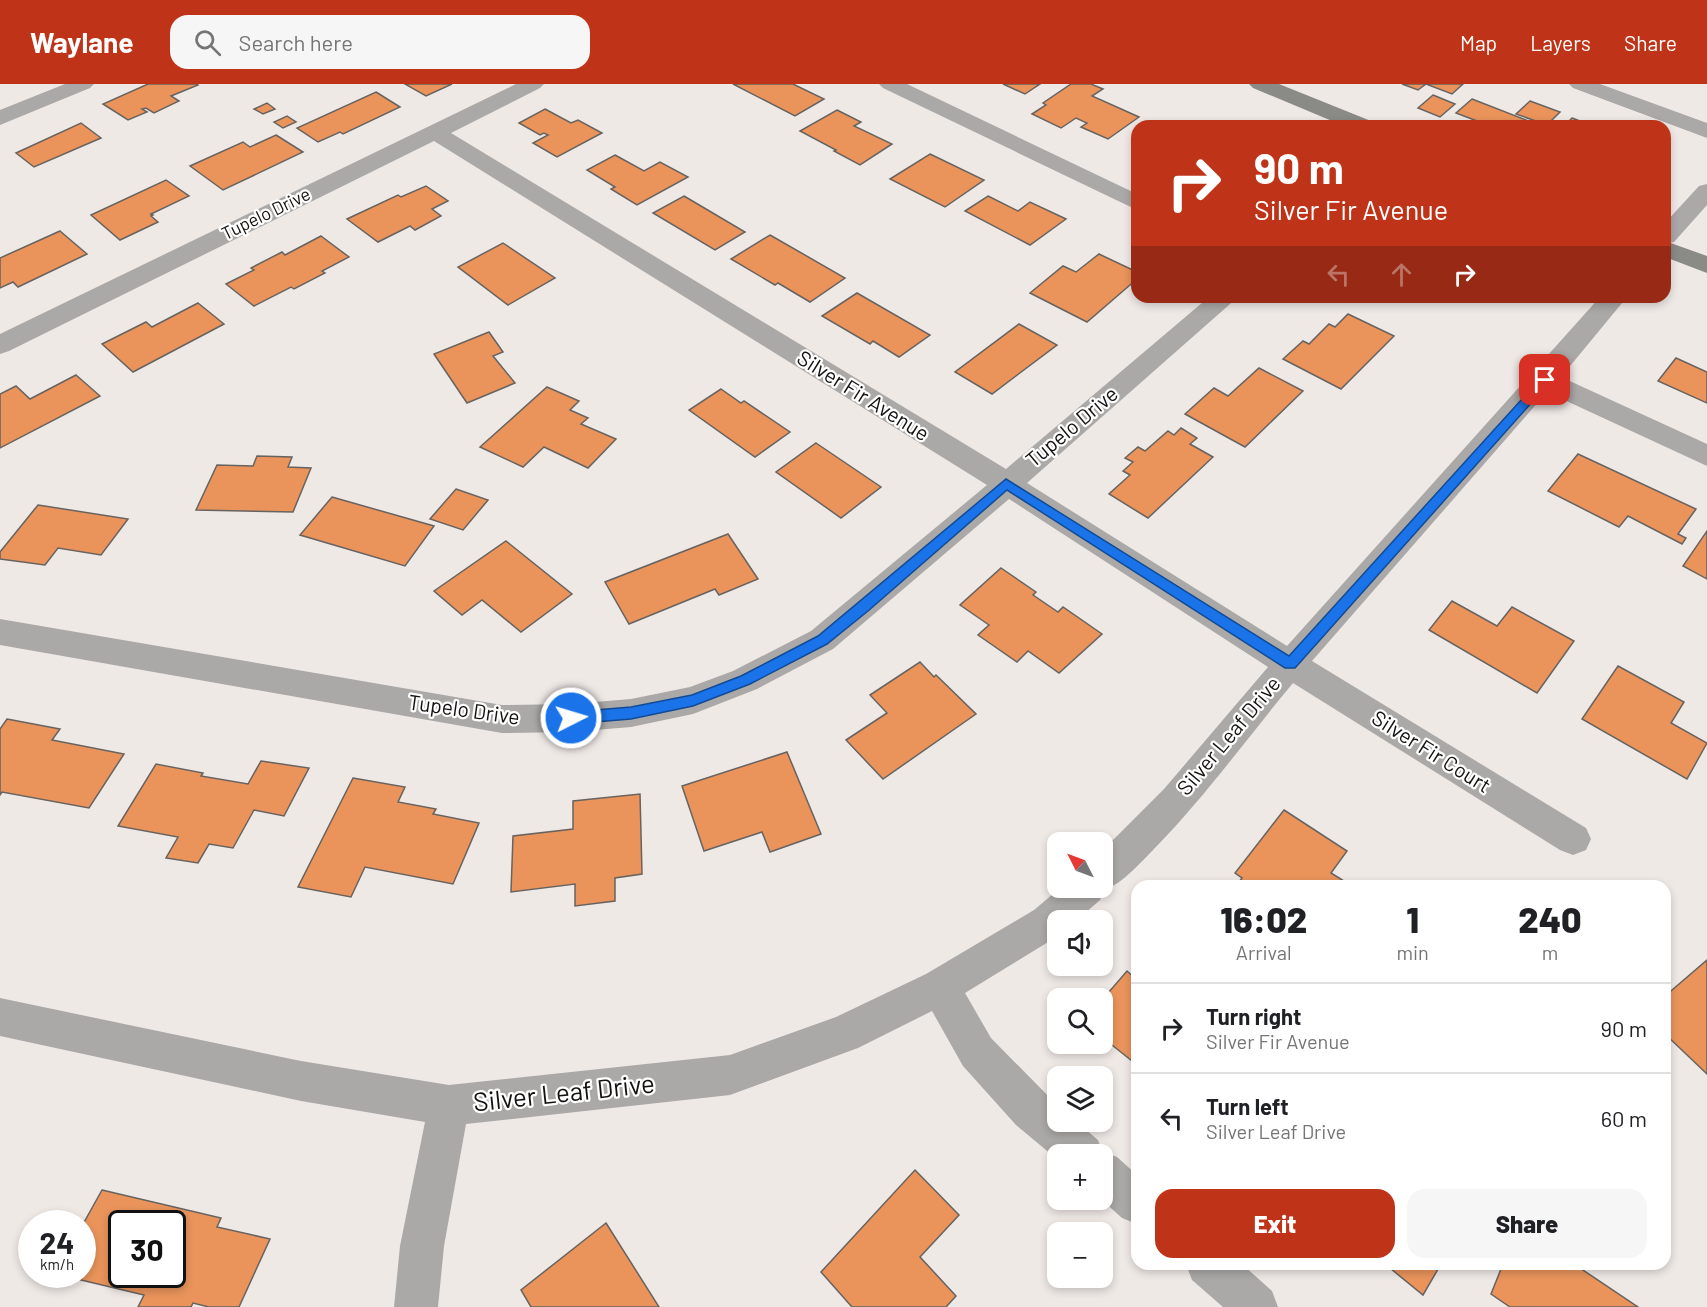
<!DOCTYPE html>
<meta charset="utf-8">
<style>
:root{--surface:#fff;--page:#f6f6f6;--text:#202124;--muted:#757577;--line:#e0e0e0;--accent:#bf3419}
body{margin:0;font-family:Barlow,sans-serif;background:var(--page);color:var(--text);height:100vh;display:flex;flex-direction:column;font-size:22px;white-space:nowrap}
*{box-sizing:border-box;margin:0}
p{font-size:20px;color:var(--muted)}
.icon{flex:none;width:33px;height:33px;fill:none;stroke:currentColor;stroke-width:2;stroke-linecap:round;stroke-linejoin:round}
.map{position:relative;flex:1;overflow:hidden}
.panel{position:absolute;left:1131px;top:796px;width:540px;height:390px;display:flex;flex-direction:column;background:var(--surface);border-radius:18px;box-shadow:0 3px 9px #0003}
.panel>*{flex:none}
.hud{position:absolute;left:1131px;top:36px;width:540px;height:183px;border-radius:18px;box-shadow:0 3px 9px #0003;background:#bf3419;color:#fff;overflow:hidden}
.needle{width:39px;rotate:312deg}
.controls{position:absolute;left:1047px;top:748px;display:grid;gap:12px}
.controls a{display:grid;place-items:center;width:66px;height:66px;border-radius:12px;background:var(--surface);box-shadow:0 3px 9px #0003;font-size:30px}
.speed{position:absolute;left:18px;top:1126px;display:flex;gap:12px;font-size:30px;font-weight:700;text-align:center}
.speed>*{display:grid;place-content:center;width:78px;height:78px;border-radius:50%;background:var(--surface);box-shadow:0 3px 9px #0003;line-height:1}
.speed small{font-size:15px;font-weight:400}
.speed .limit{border:3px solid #111;border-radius:9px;background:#fff;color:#111}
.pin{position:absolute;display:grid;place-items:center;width:51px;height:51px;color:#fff;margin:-26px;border-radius:12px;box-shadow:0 3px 9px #0006}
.me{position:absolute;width:66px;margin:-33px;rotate:85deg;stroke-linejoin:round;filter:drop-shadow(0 0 4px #0008)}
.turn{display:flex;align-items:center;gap:21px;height:126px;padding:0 24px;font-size:27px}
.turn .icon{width:78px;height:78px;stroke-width:2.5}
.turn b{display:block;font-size:42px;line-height:51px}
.lanes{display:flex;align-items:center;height:57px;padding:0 24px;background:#0003;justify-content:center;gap:30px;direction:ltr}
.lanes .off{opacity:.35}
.eta{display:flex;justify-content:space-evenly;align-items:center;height:102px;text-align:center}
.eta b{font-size:36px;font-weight:800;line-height:42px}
.primary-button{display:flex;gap:12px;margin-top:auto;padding:12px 24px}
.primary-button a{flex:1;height:69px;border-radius:18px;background:var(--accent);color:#fff;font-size:24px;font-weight:800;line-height:69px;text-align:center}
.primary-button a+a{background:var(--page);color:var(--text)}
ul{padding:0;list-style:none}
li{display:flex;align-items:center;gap:18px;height:90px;padding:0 24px;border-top:2px solid var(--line)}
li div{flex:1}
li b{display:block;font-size:22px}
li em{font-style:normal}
header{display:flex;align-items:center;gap:36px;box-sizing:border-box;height:84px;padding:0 30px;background:var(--accent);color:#fff}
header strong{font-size:28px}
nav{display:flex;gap:33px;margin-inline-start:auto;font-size:21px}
.search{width:420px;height:54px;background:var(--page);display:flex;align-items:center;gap:15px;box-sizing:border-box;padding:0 21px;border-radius:18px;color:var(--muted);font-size:22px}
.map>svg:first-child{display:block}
</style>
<header>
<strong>Waylane</strong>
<div class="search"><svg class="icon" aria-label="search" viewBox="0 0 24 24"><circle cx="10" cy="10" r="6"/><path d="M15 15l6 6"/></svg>Search here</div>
<nav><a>Map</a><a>Layers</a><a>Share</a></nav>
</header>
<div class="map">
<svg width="1707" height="1223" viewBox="0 0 1707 1223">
<rect width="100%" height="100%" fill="#efe9e6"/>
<!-- building -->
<g fill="#ea945b" stroke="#676360" stroke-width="1.5" fill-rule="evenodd">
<path d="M148,0H197L198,1L171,12L179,17L154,29L146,24L142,25L147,28L128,36L103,20Z"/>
<path d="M405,0H452L426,12Z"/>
<path d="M733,0H793L824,15L795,32Z"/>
<path d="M1003,0H1040L1025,10Z"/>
<path d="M1071,0H1091L1103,5L1092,12L1139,33L1108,55L1081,43L1087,39L1076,34L1061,44L1032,30L1046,21L1043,19Z"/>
<path d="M1402,0H1463L1452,10L1426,0L1418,6Z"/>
<path d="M376,8L400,23L343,50L340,48L318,58L297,44Z"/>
<path d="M1433,11L1455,20L1440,33L1418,24Z"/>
<path d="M1472,15L1531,38L1526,42H1490L1456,29Z"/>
<path d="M1530,17L1560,28L1547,41L1516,30Z"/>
<path d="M267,19L275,25L263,30L254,25Z"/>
<path d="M545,25L571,39L578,36L602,49L557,73L533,59L548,51L544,49L540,51L519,39Z"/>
<path d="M837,26L861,38L854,42L892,60L860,81L834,67L836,66L800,47Z"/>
<path d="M287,32L296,38L283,44L274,38Z"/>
<path d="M1572,34L1593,42H1564Z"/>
<path d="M81,39L101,54L34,83L16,69Z"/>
<path d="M276,51L303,68L223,106L190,82L243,58L250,63Z"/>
<path d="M930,70L984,96L945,123L890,95Z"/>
<path d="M615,71L644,87L660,78L688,93L637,121L611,105L615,103L587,86Z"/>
<path d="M166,96L189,112L151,130L153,131L151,132L158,138L120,156L91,131Z"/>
<path d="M426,102L448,117L432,125L441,132L415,146L410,142L378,158L347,135L398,111L401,113Z"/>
<path d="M684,112L745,148L715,166L653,129Z"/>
<path d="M988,112L1018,127L1030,118L1066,135L1030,161L965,127Z"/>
<path d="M60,147L87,170L18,203L13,198L0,204V174Z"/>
<path d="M770,151L845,194L810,218L778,199L775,201L731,175Z"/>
<path d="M321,152L349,173L322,187L325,189L294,205L291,203L254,222L226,200L254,186L251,184L282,168L285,171Z"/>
<path d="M503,159L555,194L508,221L458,183Z"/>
<path d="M1099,170L1137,188V195L1087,238L1030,209L1063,182L1076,188Z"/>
<path d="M857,209L930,251L899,273L873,257L870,260L822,232Z"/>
<path d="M198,219L224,240L133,288L102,260L146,238L152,243Z"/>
<path d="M1348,230L1394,252L1341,305L1283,275L1303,257L1309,260L1329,240L1335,243Z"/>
<path d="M1019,240L1057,261L992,310L955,288Z"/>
<path d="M489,248L503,268L493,272L515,299L467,319L434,270Z"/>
<path d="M1676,274L1707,288V319L1658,297Z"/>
<path d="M1259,284L1303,307L1245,363L1185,330L1214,304L1228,312Z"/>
<path d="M76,291L100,312L0,364V310L16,302L30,315Z"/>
<path d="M547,303L579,317L570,326L588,334L581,340L616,355L588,384L544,363L523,383L480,363Z"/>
<path d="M721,305L741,319L744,317L790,348L755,373L689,326Z"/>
<path d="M1181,344L1197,354L1190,360L1213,373L1148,434L1109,410L1130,391L1123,387L1133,378L1125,374L1138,363L1145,367L1168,347L1174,351Z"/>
<path d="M816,359L881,403L841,434L776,388Z"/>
<path d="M1578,370L1696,425L1678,450L1686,454L1682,460L1628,432L1619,443L1548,407Z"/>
<path d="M257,372L292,373L288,383L311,384L293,428L196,426L217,381L253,382Z"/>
<path d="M456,405L488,416L463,446L430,435Z"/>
<path d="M332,413L434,442L405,482L300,451Z"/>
<path d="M38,421L128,435L101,471L58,464L45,481L0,475V468Z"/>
<path d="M1707,447V495L1683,482Z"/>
<path d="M728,450L758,495L719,511L715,505L629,540L605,498Z"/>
<path d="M506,457L572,510L521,548L482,516L462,531L434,507Z"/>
<path d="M1001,484L1036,508L1033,511L1058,528L1063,523L1102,550L1059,589L1028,567L1017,578L978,551L989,541L960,521Z"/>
<path d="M1452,517L1497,542L1512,523L1574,557L1537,609L1429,546Z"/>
<path d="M920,578L934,593L936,591L976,630L883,695L846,656L887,629L870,611Z"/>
<path d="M1618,582L1684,618L1671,639L1707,659L1687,695L1582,635Z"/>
<path d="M7,635L60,645L52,656L124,670L89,724L2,708L0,711V645Z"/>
<path d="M787,668L821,750L770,768L762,748L704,767L682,702Z"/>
<path d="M261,677L309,684L284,732L254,726L233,764L209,760L198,779L166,774L178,753L118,742L156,680L203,689L201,692L248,700Z"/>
<path d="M353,694L405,703L398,718L436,725L433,730L479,739L453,800L365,783L351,813L298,803Z"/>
<path d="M640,710L642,790L615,794V817L575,822V800L511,808L513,752L573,745V717Z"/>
<path d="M1284,726L1347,767L1331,789L1352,802H1236L1242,794L1235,789Z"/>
<path d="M1707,876V990L1665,950V912Z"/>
<path d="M1127,887L1137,896V981L1102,953V916Z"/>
<path d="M915,1086L959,1131L920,1173L956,1212L946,1223H852L821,1188Z"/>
<path d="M102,1106L221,1134L217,1143L270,1155L239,1223H209L193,1219L191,1223H138L144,1211L60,1191H82V1142ZM122,1140H172V1191H122Z"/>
<path d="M606,1139L659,1223H531L521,1206Z"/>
<path d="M1385,1180H1441L1423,1211Z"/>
<path d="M1503,1180H1574L1638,1223H1510L1491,1210Z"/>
</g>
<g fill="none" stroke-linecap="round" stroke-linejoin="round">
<!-- street -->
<g fill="#aaa9a7" fill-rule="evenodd">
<path d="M65,0H94L90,4L0,41V26Z"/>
<path d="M516,0H544L540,4L451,49L1006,385L1209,213H1238L1027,399L1287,562L1600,213H1627L1561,293L1707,360V382L1547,308L1312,577L1586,744L1591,755L1586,766L1573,771L1560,766L1293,599C1247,654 1205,713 1154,765C1140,779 1124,798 1105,806L1100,816L1076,837H1058V852L965,909L991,954L1058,1022V1038H1077L1098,1056L1102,1067L1117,1073L1137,1091V1140L1122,1134L1102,1116V1071H1058V1076L1016,1041L963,982L932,927L858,964L730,1011L466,1040L444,1162L438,1223H394L400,1162L425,1038L301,1017L0,952V914L301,977L449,1001L730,971L836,933L926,890L1034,826L1060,804H1102V767L1164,705L1268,583L1009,415L833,565L757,605L693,630L631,643L571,648L502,649L0,561V535L502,621L571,620L631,615L690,603L733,587L811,547L987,401L434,57L9,267L0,270V250Z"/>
<path d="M879,0H907L1137,110V126L883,4Z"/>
<path d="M1569,0H1600L1707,39V54L1573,4Z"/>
<path d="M1707,100V121L1674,158L1665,160V139L1699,102Z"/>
<path d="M1186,1180H1242L1272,1207L1278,1223H1223L1192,1196Z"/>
</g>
<!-- secondary -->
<g fill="#8a8a86" fill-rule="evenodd">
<path d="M1249,0H1279L1371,37L1374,42H1344L1253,4Z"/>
<path d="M1665,157L1707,172V189L1665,173Z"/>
</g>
</g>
<!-- route -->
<path fill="#1a73e8" stroke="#114b97" stroke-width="1.5" d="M1545,293L1549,294V299L1295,584H1285L1007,406L868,527L827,560L750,600L693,622L631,635L571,640L566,638L564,634L566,630L571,628L631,623L692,611L741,592L818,552L1006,395L1289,572L1541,294Z"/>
<g text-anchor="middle" stroke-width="4.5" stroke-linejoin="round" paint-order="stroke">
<!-- far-street labels -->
<g font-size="18" fill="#141211" stroke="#fff">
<text transform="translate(266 130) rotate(-26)" y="6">Tupelo Drive</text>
</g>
<!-- street labels -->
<g font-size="21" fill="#141211" stroke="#fff">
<text transform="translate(863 312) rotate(32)" y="7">Silver Fir Avenue</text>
<text transform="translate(1072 343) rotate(-40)" y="7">Tupelo Drive</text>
<text transform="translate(464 626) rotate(8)" y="7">Tupelo Drive</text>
<text transform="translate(1229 652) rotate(-50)" y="7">Silver Leaf Drive</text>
<text transform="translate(1431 668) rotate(32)" y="7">Silver Fir Court</text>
</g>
<!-- near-street labels -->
<g font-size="26" fill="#141211" stroke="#fff">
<text transform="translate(564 1009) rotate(-6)" y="9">Silver Leaf Drive</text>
</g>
</g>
</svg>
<div class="controls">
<a><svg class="needle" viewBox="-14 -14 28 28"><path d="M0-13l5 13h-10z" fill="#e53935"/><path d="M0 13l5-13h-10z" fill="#757577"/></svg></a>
<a><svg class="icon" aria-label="sound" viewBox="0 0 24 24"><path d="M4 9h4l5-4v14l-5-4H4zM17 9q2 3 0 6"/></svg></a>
<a><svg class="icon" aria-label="search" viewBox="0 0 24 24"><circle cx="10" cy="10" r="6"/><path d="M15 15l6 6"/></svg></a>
<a><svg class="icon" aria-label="layers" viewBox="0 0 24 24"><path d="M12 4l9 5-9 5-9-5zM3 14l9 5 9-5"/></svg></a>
<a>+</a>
<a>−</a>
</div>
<div class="speed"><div>24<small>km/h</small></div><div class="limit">30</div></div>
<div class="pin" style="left:1545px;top:296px;background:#d93025"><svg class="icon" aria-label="arrive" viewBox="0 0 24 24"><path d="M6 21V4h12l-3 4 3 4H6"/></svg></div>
<svg class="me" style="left:571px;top:634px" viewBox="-20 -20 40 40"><circle r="17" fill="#1a73e8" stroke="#fff" stroke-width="3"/><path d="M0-11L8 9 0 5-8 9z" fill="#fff"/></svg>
<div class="hud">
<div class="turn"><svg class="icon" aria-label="right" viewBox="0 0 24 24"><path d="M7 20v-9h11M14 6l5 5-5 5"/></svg><div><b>90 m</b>Silver Fir Avenue</div></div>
<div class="lanes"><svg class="icon off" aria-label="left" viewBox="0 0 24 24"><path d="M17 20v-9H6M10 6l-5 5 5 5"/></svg><svg class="icon off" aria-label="ahead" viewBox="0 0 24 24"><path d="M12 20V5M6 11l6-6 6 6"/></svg><svg class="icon" aria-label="right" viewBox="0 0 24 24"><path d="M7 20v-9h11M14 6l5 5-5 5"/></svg></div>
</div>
<section class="panel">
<div class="eta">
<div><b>16:02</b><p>Arrival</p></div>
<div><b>1</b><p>min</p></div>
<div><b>240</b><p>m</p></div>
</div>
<ul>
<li><svg class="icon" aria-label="right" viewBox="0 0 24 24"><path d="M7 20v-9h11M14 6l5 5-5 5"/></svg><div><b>Turn right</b><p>Silver Fir Avenue</p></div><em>90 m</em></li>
<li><svg class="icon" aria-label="left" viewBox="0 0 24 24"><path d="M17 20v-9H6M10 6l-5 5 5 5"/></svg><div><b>Turn left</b><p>Silver Leaf Drive</p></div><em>60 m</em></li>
</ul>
<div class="primary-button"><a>Exit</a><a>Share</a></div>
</section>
</div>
